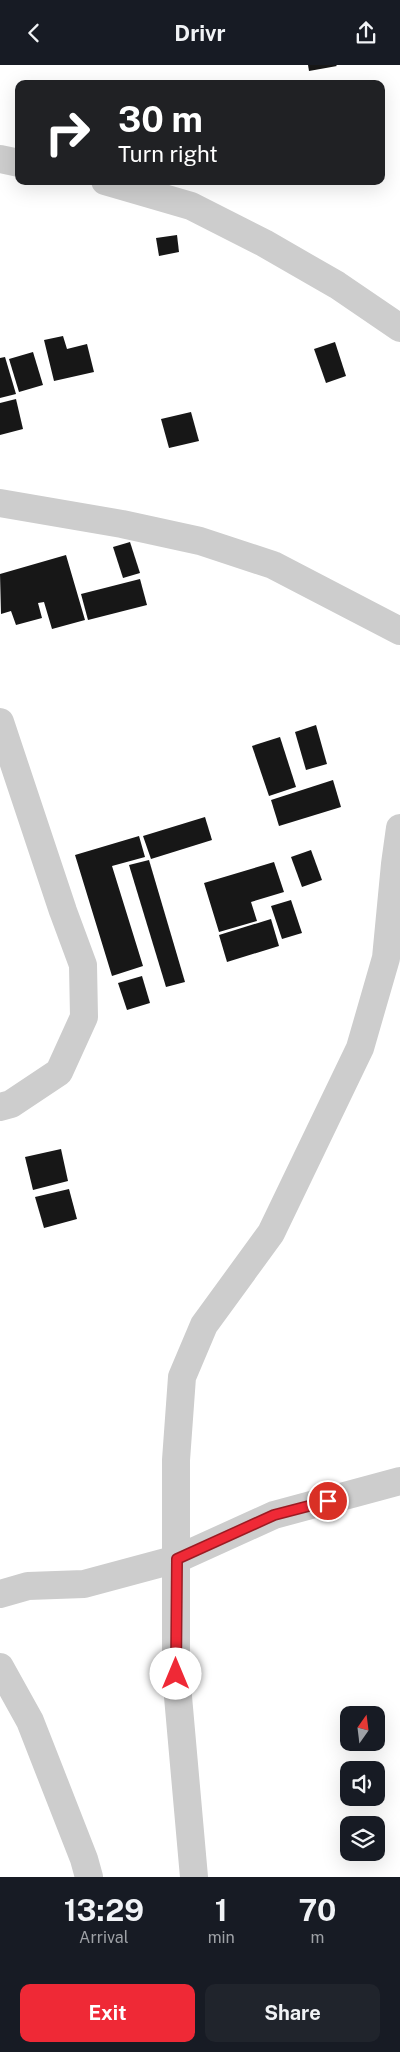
<!DOCTYPE html>
<style>
:root{--surface:#171b24;--page:#20242c;--text:#f1f3f6;--muted:#9ea1a6;--accent:#ef2936}
body{margin:0;font-family:"Public Sans",sans-serif;background:var(--page);color:var(--text);height:100vh;display:flex;flex-direction:column;font-size:19px;white-space:nowrap}
*{box-sizing:border-box;margin:0}
p{font-size:16px;color:var(--muted)}
.icon{flex:none;width:28px;height:28px;fill:none;stroke:currentColor;stroke-width:2;stroke-linecap:round;stroke-linejoin:round}
.map{position:relative;height:1812px;overflow:hidden}
.sheet{display:flex;flex-direction:column;background:var(--surface);flex:1}
.sheet>*{flex:none}
.banner{position:absolute;left:15px;top:15px;width:370px;height:105px;border-radius:10px;box-shadow:0 5px 20px #0002;background:#202124;color:#fff;overflow:hidden}
.needle{width:32px;rotate:14deg}
.fabs{position:absolute;left:340px;top:1641px;display:grid;gap:10px}
.fabs a{display:grid;place-items:center;width:45px;height:45px;border-radius:10px;background:var(--surface);box-shadow:0 5px 20px #0002;font-size:25px}
.pin{position:absolute;display:grid;place-items:center;width:42px;height:42px;color:#fff;margin:-21px;border:2px solid #fff;border-radius:50%;box-shadow:0 1px 5px #0007}
.me{position:absolute;width:55px;margin:-28px;rotate:0deg;stroke-linejoin:round;filter:drop-shadow(0 0 4px #0008)}
.turn{display:flex;align-items:center;gap:18px;height:105px;padding:0 20px;font-size:22px}
.turn .icon{width:65px;height:65px;stroke-width:2.5}
.turn b{display:block;font-size:35px;line-height:42px}
.eta{display:flex;justify-content:space-evenly;align-items:center;height:85px;text-align:center}
.eta b{font-size:30px;font-weight:700;line-height:35px}
.primary-button{display:flex;gap:10px;margin-top:auto;padding:10px 20px}
.primary-button a{flex:1;height:58px;border-radius:10px;background:var(--accent);color:#fff;font-size:20px;font-weight:700;line-height:58px;text-align:center}
.primary-button a+a{background:var(--page);color:var(--text)}
header{display:flex;justify-content:space-between;align-items:center;height:65px;padding:0 20px;background:var(--surface);font-size:22px;font-weight:700}
.map>svg:first-child{display:block}
</style>
<header><svg class="icon" aria-label="back" viewBox="0 0 24 24"><path d="M15 5l-7 7 7 7"/></svg>Drivr<svg class="icon" aria-label="share" viewBox="0 0 24 24"><path d="M12 15V3M7 8l5-5 5 5M5 13v7h14v-7"/></svg></header>
<div class="map">
<svg width="400" height="1812" viewBox="0 0 400 1812">
<rect width="100%" height="100%" fill="#fff"/>
<!-- building -->
<g fill="#171717">
<path d="M308,0H336L337,1L309,6Z"/>
<path d="M177,170L179,187L159,191L156,173Z"/>
<path d="M63,271L67,284L87,279L94,307L54,316L44,275Z"/>
<path d="M335,277L346,311L326,318L314,284Z"/>
<path d="M33,287L43,320L19,327L9,294Z"/>
<path d="M5,292L16,329L0,333V293Z"/>
<path d="M16,334L23,364L0,370V338Z"/>
<path d="M191,347L199,376L169,383L161,354Z"/>
<path d="M130,477L140,508L123,513L113,482Z"/>
<path d="M66,490L85,555L52,564L44,537L38,538L42,553L16,560L11,546L1,549L0,509Z"/>
<path d="M140,514L147,540L88,555L81,529Z"/>
<path d="M316,660L327,699L306,705L295,667Z"/>
<path d="M280,672L296,722L269,731L252,681Z"/>
<path d="M333,715L341,742L279,761L271,735Z"/>
<path d="M205,752L212,775L151,794L143,771Z"/>
<path d="M139,771L145,792L112,801L143,901L112,911L75,790Z"/>
<path d="M311,785L322,815L302,822L291,792Z"/>
<path d="M149,795L185,917L166,922L129,800Z"/>
<path d="M274,797L284,827L251,837L257,856L219,867L204,818Z"/>
<path d="M291,835L302,868L282,874L271,841Z"/>
<path d="M271,854L279,881L227,897L219,870Z"/>
<path d="M142,911L150,938L127,945L118,918Z"/>
<path d="M61,1084L68,1116L33,1125L25,1092Z"/>
<path d="M69,1124L77,1154L44,1163L35,1132Z"/>
</g>
<g fill="none" stroke-linecap="round" stroke-linejoin="round">
<!-- minor -->
<g stroke="#cdcdcd" stroke-width="28">
<path d="M0,94L19,98"/>
<path d="M105,116L191,141L264,178L337,220L400,263"/>
<path d="M0,438L122,459L200,476L273,500L400,566"/>
<path d="M0,657L63,846L83,900L84,952L59,1007L11,1039L0,1042"/>
<path d="M0,1529L28,1521L84,1519L177,1494L274,1450L400,1416"/>
<path d="M0,1602L30,1656L84,1794L89,1812"/>
<path d="M194,1812L176,1609V1395L182,1312L204,1260L271,1168L360,983L386,893L395,799L400,763"/>
</g>
</g>
<g fill="none" stroke-linecap="round" stroke-linejoin="round">
<defs>
<path id="route" d="M176,1609L177,1494L274,1450L328,1436"/>
</defs>
<!-- route casing -->
<use href="#route" stroke="#9b1b23" stroke-width="12"/>
<!-- route -->
<use href="#route" stroke="#ef2936" stroke-width="9"/>
</g>
</svg>
<div class="fabs">
<a><svg class="needle" viewBox="-14 -14 28 28"><path d="M0-13l5 13h-10z" fill="#e53935"/><path d="M0 13l5-13h-10z" fill="#9ea1a6"/></svg></a>
<a><svg class="icon" aria-label="sound" viewBox="0 0 24 24"><path d="M4 9h4l5-4v14l-5-4H4zM17 9q2 3 0 6"/></svg></a>
<a><svg class="icon" aria-label="layers" viewBox="0 0 24 24"><path d="M12 4l9 5-9 5-9-5zM3 14l9 5 9-5"/></svg></a>
</div>
<div class="pin" style="left:328px;top:1436px;background:#d93025"><svg class="icon" aria-label="arrive" viewBox="0 0 24 24"><path d="M6 21V4h12l-3 4 3 4H6"/></svg></div>
<svg class="me" style="left:176px;top:1609px" viewBox="-20 -20 40 40"><circle r="19" fill="#fff"/><path d="M0-13L10 11 0 6-10 11z" fill="#ef2936"/></svg>
<div class="banner">
<div class="turn"><svg class="icon" aria-label="right" viewBox="0 0 24 24"><path d="M7 20v-9h11M14 6l5 5-5 5"/></svg><div><b>30 m</b>Turn right</div></div>
</div>
</div>
<section class="sheet">
<div class="eta">
<div><b>13:29</b><p>Arrival</p></div>
<div><b>1</b><p>min</p></div>
<div><b>70</b><p>m</p></div>
</div>
<div class="primary-button"><a>Exit</a><a>Share</a></div>
</section>
